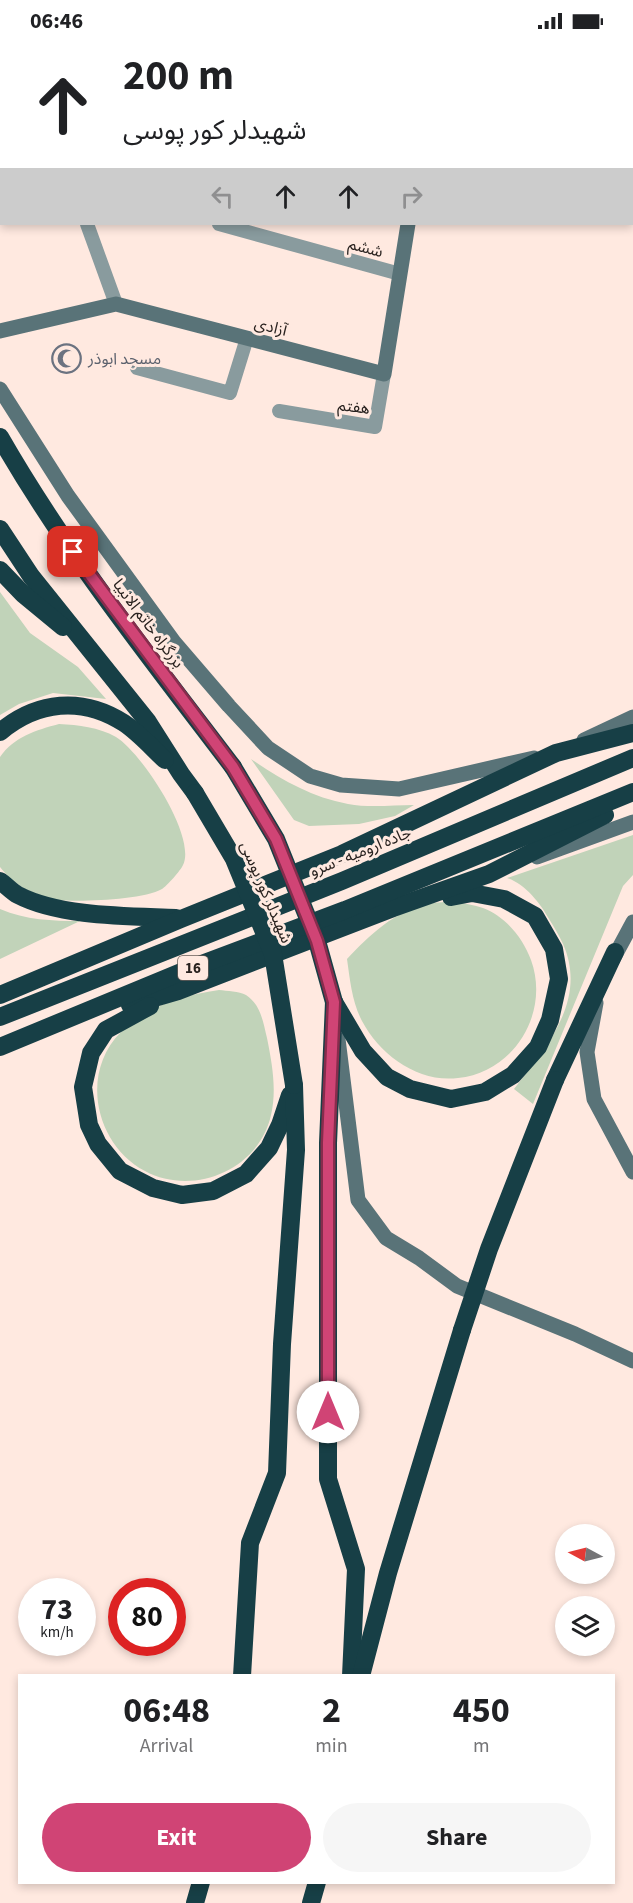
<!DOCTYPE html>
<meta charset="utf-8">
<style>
:root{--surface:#fff;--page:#f6f6f6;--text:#202124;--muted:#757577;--accent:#d04475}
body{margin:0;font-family:"Source Sans 3","Noto Sans Arabic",sans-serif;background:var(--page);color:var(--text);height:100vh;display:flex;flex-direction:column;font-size:22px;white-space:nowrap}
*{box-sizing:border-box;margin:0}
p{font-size:20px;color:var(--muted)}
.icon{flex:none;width:33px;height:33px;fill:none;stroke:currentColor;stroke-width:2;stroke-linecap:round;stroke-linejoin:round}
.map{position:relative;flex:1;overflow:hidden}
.side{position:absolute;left:18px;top:1632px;width:597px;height:210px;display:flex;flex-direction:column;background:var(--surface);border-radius:0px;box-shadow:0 3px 9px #0003}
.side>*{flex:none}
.guide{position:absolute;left:0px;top:0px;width:633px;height:183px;box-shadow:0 3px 9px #0003;background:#fff;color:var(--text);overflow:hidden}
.needle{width:39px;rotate:277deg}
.fabs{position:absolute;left:555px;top:1482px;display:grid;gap:12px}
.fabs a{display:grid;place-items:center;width:60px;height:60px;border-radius:50%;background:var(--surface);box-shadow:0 3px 9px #0003;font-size:30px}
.speed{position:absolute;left:18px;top:1536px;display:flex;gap:12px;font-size:30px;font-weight:700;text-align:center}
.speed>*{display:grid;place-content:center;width:78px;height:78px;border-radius:50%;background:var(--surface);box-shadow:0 3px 9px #0003;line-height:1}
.speed small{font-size:15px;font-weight:400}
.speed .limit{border:9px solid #d22;background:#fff;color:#111}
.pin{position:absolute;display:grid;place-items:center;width:51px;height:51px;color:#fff;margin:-26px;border-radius:12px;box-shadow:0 3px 9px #0006}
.me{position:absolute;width:66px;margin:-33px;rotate:0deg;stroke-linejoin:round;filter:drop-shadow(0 0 4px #0008)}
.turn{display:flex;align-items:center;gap:21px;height:126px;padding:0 24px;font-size:27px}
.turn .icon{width:78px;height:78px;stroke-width:2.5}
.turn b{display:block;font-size:42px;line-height:51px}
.lanes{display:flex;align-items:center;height:57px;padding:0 24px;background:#0003;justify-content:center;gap:30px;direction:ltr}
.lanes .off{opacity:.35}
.eta{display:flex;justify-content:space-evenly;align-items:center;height:102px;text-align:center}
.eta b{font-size:36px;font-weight:700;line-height:42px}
.primary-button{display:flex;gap:12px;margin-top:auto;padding:12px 24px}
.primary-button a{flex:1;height:69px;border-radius:36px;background:var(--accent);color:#fff;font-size:24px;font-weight:700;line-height:69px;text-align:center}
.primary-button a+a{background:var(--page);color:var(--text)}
.status{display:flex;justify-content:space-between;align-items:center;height:42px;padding:0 30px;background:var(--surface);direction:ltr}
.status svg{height:16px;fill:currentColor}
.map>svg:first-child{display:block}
</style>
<div class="status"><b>06:46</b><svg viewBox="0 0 49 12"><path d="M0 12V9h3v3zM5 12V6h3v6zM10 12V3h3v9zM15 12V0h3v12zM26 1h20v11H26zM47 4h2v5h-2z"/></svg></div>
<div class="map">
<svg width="633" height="1861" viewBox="0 0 633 1861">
<rect width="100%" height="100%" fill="#ffe9e0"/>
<!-- green -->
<g fill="#c1d3b9">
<path d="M0,550L30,591L78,625L106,657L53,651L19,662L0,673Z"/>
<path d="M59,682C79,683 98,685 116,695C142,711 197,795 183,823C181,828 166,845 162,847C143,858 81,860 58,858C50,857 39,854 32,850C19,845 8,835 0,825V715C14,695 36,688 59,682Z"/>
<path d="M251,717C282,738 311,755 348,762C369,766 393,763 414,763L395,774L359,782L309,784L294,778Z"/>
<path d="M633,793V833L623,844L533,1062L514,1047C546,1006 588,958 563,902C559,893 554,885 549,877C540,861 525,842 507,836Z"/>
<path d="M456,859C465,862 474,863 483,866C505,874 523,896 531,918C550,970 515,1030 458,1036C418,1041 380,1013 362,979C352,960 350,938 347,917C370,893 394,869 428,862C437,860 447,860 456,859Z"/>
<path d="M0,867C26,878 52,879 80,879L0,917Z"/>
<path d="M219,948C227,949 239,949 246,953C261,963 263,980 267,996C272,1021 277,1048 271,1073C259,1128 193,1155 145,1129C96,1103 79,1032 121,990C147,964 184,953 219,948Z"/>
</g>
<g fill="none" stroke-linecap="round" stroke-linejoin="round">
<!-- path -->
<path stroke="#bdaca5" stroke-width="2" stroke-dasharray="1.5 4.5" stroke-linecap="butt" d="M44,2L48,0"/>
<!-- street -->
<g stroke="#899b9e" stroke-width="14">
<path d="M3,0V2"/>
<path d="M317,0L323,2"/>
<path d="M139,2V0"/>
<path d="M0,15H2"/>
<path d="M87,182L116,262"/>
<path d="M219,182L400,232"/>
<path d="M137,326L230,351L247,296"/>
<path d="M279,369L375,385L384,332"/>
</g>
<!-- secondary -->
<g stroke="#597378" stroke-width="15">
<path d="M437,2V0"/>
<path d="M0,289L116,262L384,332L408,182"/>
<path d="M0,347L68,454L174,600L229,664L268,706L310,734L341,743L399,747L534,716"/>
<path d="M584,698L633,675"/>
<path d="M537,815L633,780"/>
<path d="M612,919L633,880"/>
<path d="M596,961L587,1010L594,1057L633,1130"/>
<path d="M338,997L358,1158L386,1196L419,1216L457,1244L575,1292L633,1319"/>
</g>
<!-- highway -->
<g stroke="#173f46" stroke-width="18">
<path d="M0,395C67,512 152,618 233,725"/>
<path d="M0,487L31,534L148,680L181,732L195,751"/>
<path d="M0,528L23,552L63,585"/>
<path d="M0,690C37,659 82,654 124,681C139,691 152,706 165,718"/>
<path d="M0,839C6,843 12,850 18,853C60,875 129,874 176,876"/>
<path d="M0,953L181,877L342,812L556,711L633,691"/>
<path d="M334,960L328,1101V1437L356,1527L351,1634"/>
<path d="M334,960L363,1009L387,1035L410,1047L451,1057L485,1050L513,1033L538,1005L550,978L559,937L554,907L535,874L504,857L472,851L451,855"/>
<path d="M130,963L178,949L393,866L489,832L605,773"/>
<path d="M150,964L106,988L91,1011L83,1045L89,1083L98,1102L120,1129L153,1146L182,1153L213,1149L246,1132L269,1106L280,1083L290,1053"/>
<path d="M0,975L342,839L633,716"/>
<path d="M0,1005L186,928L345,868L633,750"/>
<path d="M555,1038L615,910"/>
<path d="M242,1634L250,1501L277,1431L282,1302L296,1108L294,1043"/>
<path d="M361,1634L388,1531L462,1288"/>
<path d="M195,1861L201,1840"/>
<path d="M311,1861L317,1840"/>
</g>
<!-- highway-bridge -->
<g stroke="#173f46" stroke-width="18">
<path d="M233,725L276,797L317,899L334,960"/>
<path d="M195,751L234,817L273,912L294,1043"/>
<path d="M462,1288L489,1207L555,1038"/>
</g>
</g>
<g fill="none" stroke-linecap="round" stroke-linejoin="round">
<defs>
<path id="route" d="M73,510L233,725L276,797L317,899L334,960L328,1101V1370"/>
</defs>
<!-- route casing -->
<use href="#route" stroke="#872c4c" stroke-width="15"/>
<!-- route -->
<use href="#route" stroke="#d04475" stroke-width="10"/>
</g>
<!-- icons -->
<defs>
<symbol id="mosque-ring" viewBox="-11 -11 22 22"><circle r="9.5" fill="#ffe9e0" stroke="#6b7280" stroke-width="1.5"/><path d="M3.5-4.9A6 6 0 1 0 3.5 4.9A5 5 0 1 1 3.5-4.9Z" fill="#6b7280"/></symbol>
</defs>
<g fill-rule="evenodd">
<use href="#mosque-ring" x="50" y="300" width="33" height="33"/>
</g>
<g text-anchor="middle" stroke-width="6" stroke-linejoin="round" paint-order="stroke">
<!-- shield labels -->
<rect fill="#ffe9e0" stroke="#685d58" stroke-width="1.5" x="178" y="914" width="30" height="24" rx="4.5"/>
<g font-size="15" font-weight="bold" fill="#28211e">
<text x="193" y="931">16</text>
</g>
<!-- street labels -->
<g font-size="16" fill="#28211e" stroke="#ffe9e0">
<text transform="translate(366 205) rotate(15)" y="6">ششم</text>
<text transform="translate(271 284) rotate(15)" y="6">آزادی</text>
<text transform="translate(354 364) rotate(7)" y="6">هفتم</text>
<text transform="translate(149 581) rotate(53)" y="6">بزرگراه خاتم الانبیا</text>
<text transform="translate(360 809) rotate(-22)" y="6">جاده ارومیه - سرو</text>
<text transform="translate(267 850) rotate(67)" y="6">شهیدلر کور پوسی</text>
</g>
<!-- worship labels -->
<g font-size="16" fill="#5b616d" stroke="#ffe9e0" text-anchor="start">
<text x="88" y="322">مسجد ابوذر</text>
</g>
</g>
</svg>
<div class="fabs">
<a><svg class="needle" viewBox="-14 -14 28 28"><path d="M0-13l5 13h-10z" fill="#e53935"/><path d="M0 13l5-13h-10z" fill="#757577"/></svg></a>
<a><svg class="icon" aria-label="layers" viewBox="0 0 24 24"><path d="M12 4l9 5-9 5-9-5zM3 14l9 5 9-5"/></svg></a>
</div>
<div class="speed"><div>73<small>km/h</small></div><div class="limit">80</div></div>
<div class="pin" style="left:73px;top:510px;background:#d93025"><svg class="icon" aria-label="arrive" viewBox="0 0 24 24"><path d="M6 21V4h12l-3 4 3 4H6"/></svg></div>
<svg class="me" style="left:328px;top:1370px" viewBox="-20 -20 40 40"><circle r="19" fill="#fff"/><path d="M0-13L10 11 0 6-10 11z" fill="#d04475"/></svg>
<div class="guide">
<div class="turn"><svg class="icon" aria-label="ahead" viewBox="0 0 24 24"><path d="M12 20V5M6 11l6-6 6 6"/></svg><div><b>200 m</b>شهیدلر کور پوسی</div></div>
<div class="lanes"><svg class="icon off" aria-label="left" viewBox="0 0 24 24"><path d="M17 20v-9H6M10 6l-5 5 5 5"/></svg><svg class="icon" aria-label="ahead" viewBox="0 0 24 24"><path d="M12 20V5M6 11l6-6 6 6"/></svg><svg class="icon" aria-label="ahead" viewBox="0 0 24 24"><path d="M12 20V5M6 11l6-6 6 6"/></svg><svg class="icon off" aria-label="right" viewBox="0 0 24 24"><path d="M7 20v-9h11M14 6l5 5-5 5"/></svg></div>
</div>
<section class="side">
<div class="eta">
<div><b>06:48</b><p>Arrival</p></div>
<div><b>2</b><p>min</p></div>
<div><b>450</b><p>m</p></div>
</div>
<div class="primary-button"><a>Exit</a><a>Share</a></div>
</section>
</div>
